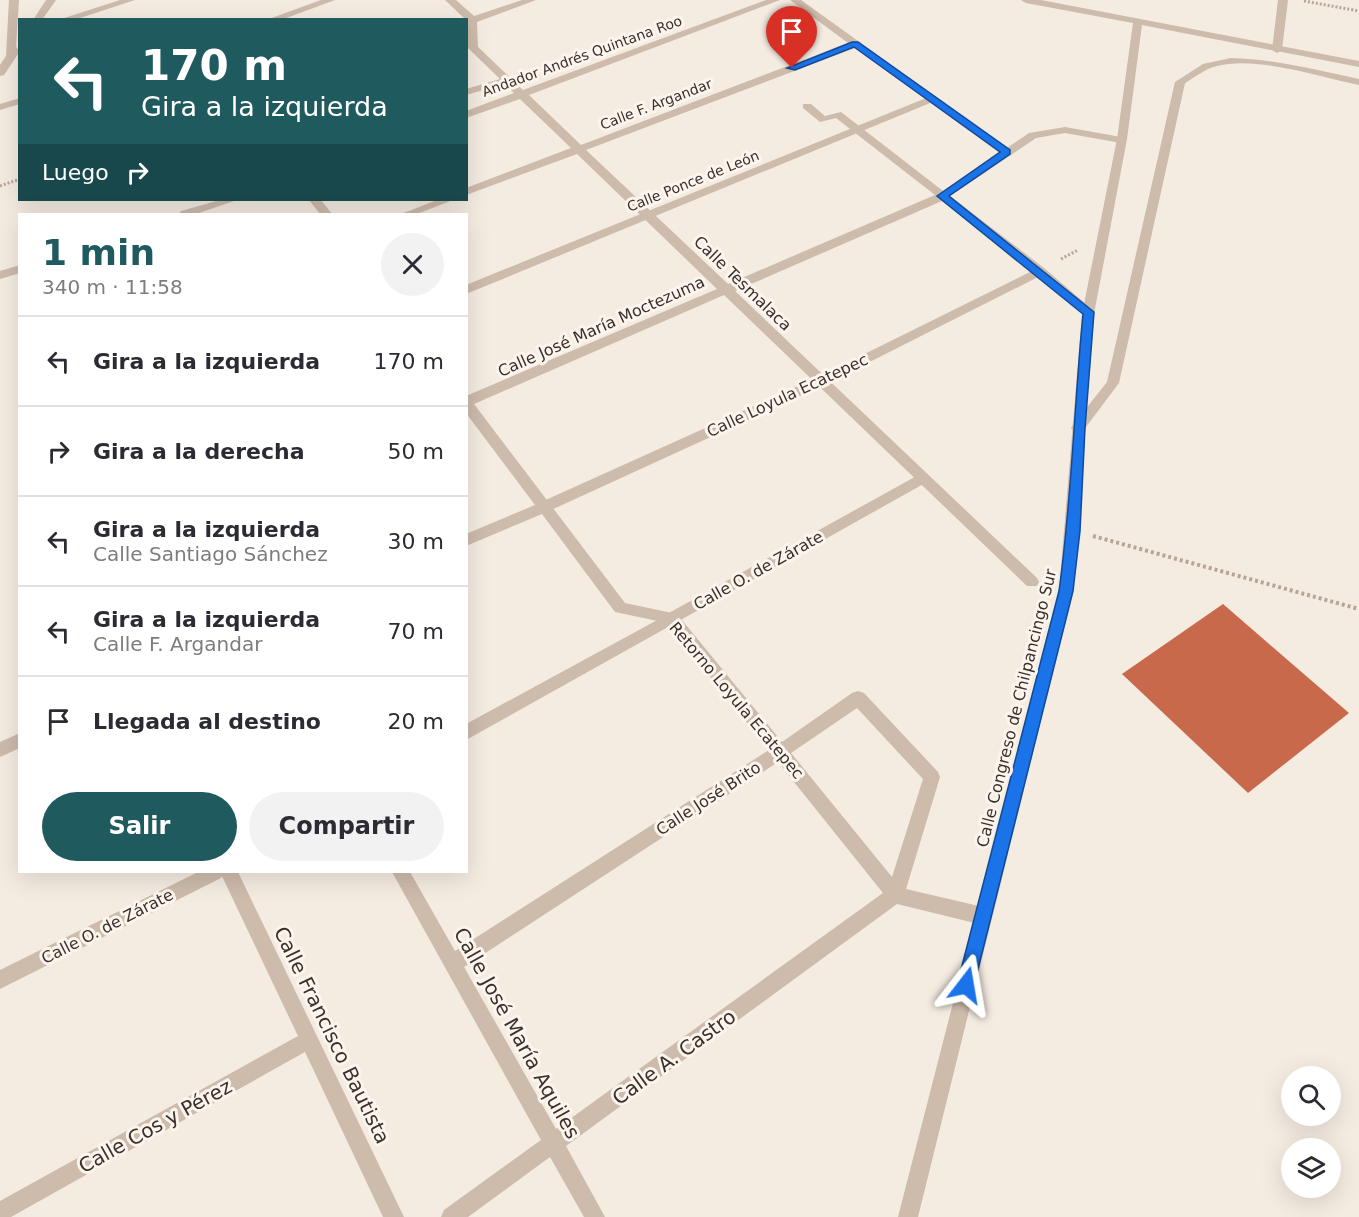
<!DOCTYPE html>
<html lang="es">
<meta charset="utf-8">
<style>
:root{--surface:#fff;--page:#f2f2f3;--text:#2b2b33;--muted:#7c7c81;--line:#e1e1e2;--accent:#1f5a5e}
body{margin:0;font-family:"DejaVu Sans",sans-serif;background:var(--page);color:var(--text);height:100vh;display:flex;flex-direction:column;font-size:22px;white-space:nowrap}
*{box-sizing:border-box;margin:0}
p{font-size:20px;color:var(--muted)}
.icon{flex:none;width:33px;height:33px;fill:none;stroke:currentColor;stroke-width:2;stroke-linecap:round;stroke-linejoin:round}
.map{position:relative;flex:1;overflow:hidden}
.panel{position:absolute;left:18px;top:213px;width:450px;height:660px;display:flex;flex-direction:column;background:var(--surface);border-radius:0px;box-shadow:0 6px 24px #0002}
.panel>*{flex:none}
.hud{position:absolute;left:18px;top:18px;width:450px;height:183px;border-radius:0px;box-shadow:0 6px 24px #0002;background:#1f5a5e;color:#fff;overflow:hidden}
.controls{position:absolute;left:1281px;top:1066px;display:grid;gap:12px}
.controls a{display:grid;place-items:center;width:60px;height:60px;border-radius:50%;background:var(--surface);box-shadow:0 6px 24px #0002;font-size:30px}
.pin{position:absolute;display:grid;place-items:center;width:51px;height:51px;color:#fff;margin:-62px -26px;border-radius:50% 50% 50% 0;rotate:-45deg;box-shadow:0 0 6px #0007}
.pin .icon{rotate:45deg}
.me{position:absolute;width:66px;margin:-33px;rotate:14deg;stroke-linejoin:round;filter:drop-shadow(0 0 4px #0008)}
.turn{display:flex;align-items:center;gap:21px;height:126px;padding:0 24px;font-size:27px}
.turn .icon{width:78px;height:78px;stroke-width:2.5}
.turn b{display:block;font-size:42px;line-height:51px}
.then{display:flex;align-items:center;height:57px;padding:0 24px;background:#0003;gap:12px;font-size:22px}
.round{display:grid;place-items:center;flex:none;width:63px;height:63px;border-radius:32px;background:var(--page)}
.summary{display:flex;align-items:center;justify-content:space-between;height:102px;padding:0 24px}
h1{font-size:36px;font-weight:600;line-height:45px;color:var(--accent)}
.cta{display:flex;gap:12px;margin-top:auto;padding:12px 24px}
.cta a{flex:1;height:69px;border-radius:36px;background:var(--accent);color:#fff;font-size:24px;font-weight:600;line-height:69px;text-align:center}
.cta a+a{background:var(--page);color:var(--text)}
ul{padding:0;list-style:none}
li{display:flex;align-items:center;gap:18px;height:90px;padding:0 24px;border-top:2px solid var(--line)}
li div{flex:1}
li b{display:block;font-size:22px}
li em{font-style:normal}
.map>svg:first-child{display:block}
</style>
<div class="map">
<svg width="1359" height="1217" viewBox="0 0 1359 1217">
<rect width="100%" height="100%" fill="#f4ebe1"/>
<!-- building -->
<path fill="#c8694b" d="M1223,604L1349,713L1248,793L1122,674Z"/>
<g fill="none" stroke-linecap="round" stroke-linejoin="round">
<!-- path-far1 -->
<g stroke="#b9a596" stroke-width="3" stroke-dasharray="2 2" stroke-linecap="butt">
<path d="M1304,1L1359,11"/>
<path d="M0,186L20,179"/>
<path d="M1061,259L1078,250"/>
</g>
<!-- path -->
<path stroke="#b9a596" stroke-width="4" stroke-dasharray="3 3" stroke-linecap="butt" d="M1093,536L1359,609"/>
<!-- service -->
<g fill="#cdbbac" fill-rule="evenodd">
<path d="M1231,58C1274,59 1316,70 1359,79V85C1318,77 1259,56 1217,66C1205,69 1195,77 1185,83L1119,383L1083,431H1073L1071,428L1073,425L1107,382L1175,82L1203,64Z"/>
<path d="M931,96L936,99L935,101L466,294V285Z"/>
<path d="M1040,267L1044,268V274L826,384L549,511L544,512L537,507L539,503L816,378Z"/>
<path d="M922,473L929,478L927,482L677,622L672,624L667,622L664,618L667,614Z"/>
</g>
<!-- pedestrian -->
<g fill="#cdbbac" fill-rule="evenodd">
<path d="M120,0H135L74,20H58Z"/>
<path d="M321,0H335L281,20H266Z"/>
<path d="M20,98V104L0,110V104Z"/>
<path d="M672,612L677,614L680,618L677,622L466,740V724Z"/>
<path d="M198,872H224L221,878L0,989V970Z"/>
</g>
<!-- minor -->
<g fill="#cdbbac" fill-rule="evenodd">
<path d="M445,0H456L474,16L522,0H536L477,22L478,47L523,90L766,0H780L529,95L581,145L848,43L790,0H801L1007,148L1029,133L1065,127L1121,137L1126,140L1121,143L1065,133L1036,138L950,196L1044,268L1092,309L1094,312L1092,315H1084L1036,274L942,201L735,291L1037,578L1039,582L1037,586H1027L724,295L474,404L625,603L677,614L782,742L852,693L858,691L864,693L938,772L940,777L906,889L983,907L989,910L992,916L989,922L983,925L897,904L566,1146L605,1217H584L550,1157L468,1217H441L444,1210L541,1140L392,872H410L455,951L769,750L667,623L615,612L542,514L466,546V534L535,505L466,413V396L717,289L577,154L466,195V188L571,148L520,99L466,118V111L514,93L505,84L466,95V89L500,79L468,48L467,21ZM855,48L1000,153L943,191L841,112L825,116L811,104H803V108L820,122L836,118L935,195L728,284L586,150ZM857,708L923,779L892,877L791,753ZM778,762L883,893L556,1129L464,967Z"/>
<path d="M1278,0H1288L1282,50L1277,53L1272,50Z"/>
<path d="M220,200H237L196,214H179L181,211Z"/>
<path d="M309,200H321L332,214H320Z"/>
<path d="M437,200H453L417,214H401Z"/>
<path d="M20,265V273L0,279V271Z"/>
<path d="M20,733V748L0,757V742Z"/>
<path d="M220,872H238L404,1217H383L305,1052L11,1217H0V1201L298,1036Z"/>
</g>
<!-- tertiary -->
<g fill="#cdbbac" fill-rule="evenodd">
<path d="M9,0H19L16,47L20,51L4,75L0,76V65L6,56Z"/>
<path d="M46,0H56L42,20H33Z"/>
<path d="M1021,0H1041L1359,61V67L1142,25L1127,139L1094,314L1073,591L918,1217H898L1059,591L1082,314L1117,139L1133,23L1026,3Z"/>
</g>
</g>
<!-- route -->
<path fill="#1a73e8" stroke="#114b97" stroke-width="1.5" d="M852,42H858L1010,150V154L949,196L1094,312L1085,428L1080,531L1073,591L974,985L972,991L966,994L960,991L957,985L1059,591C1072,499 1074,406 1083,314L937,196L1000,152L854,47L795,70L787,68Z"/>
<g text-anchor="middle" stroke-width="6" stroke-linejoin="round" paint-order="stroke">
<!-- far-street labels -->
<g font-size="14" fill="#3b302b" stroke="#fbf5ee">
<text transform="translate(582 56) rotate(-20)" y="5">Andador Andrés Quintana Roo</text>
<text transform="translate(656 104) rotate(-21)" y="5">Calle F. Argandar</text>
<text transform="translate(693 181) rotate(-22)" y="5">Calle Ponce de León</text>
</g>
<!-- street labels -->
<g font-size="16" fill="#3b302b" stroke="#fbf5ee">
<text transform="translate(743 283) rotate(44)" y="6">Calle Tesmalaca</text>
<text transform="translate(601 326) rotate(-24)" y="6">Calle José María Moctezuma</text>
<text transform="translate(787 395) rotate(-25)" y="6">Calle Loyula Ecatepec</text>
<text transform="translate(758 570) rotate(-29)" y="6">Calle O. de Zárate</text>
<text transform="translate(737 700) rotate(50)" y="6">Retorno Loyula Ecatepec</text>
<text transform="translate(1016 708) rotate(-76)" y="6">Calle Congreso de Chilpancingo Sur</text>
<text transform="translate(708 798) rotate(-33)" y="6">Calle José Brito</text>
<text transform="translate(107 926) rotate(-27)" y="6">Calle O. de Zárate</text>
</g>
<!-- near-street labels -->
<g font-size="20" fill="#3b302b" stroke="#fbf5ee">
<text transform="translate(517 1033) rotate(61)" y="7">Calle José María Aquiles</text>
<text transform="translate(332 1035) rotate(64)" y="7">Calle Francisco Bautista</text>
<text transform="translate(674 1057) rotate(-36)" y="7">Calle A. Castro</text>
<text transform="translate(155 1126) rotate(-29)" y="7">Calle Cos y Pérez</text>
</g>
</g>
</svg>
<div class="controls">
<a><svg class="icon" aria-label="search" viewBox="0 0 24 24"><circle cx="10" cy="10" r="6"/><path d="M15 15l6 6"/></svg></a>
<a><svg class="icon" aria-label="layers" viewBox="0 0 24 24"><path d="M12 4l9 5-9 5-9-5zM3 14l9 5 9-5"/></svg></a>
</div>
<div class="pin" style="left:792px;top:68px;background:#d93025"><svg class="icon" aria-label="arrive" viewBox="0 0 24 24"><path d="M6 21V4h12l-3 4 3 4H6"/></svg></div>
<svg class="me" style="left:966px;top:985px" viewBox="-20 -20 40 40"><path d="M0-17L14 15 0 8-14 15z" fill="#1a73e8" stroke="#fff" stroke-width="4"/></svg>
<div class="hud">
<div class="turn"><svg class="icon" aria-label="left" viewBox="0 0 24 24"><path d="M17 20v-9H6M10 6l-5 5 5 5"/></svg><div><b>170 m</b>Gira a la izquierda</div></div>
<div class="then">Luego<svg class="icon" aria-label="right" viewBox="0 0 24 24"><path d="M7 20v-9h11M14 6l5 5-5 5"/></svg></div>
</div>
<section class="panel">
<div class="summary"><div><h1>1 min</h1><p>340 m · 11:58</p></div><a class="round"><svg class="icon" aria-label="close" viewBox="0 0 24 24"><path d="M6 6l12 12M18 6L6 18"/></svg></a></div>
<ul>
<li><svg class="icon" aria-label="left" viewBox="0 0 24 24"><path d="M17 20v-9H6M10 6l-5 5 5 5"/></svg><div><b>Gira a la izquierda</b></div><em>170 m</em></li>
<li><svg class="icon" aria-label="right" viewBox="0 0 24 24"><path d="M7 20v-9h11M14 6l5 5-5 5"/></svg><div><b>Gira a la derecha</b></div><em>50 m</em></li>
<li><svg class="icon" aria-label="left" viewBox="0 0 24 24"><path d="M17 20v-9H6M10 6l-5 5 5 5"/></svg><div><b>Gira a la izquierda</b><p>Calle Santiago Sánchez</p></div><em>30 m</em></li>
<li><svg class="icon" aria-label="left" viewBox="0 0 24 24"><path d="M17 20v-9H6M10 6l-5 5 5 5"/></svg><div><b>Gira a la izquierda</b><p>Calle F. Argandar</p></div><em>70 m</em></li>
<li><svg class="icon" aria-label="arrive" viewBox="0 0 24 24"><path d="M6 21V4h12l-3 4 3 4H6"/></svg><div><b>Llegada al destino</b></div><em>20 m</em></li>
</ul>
<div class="cta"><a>Salir</a><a>Compartir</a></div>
</section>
</div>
